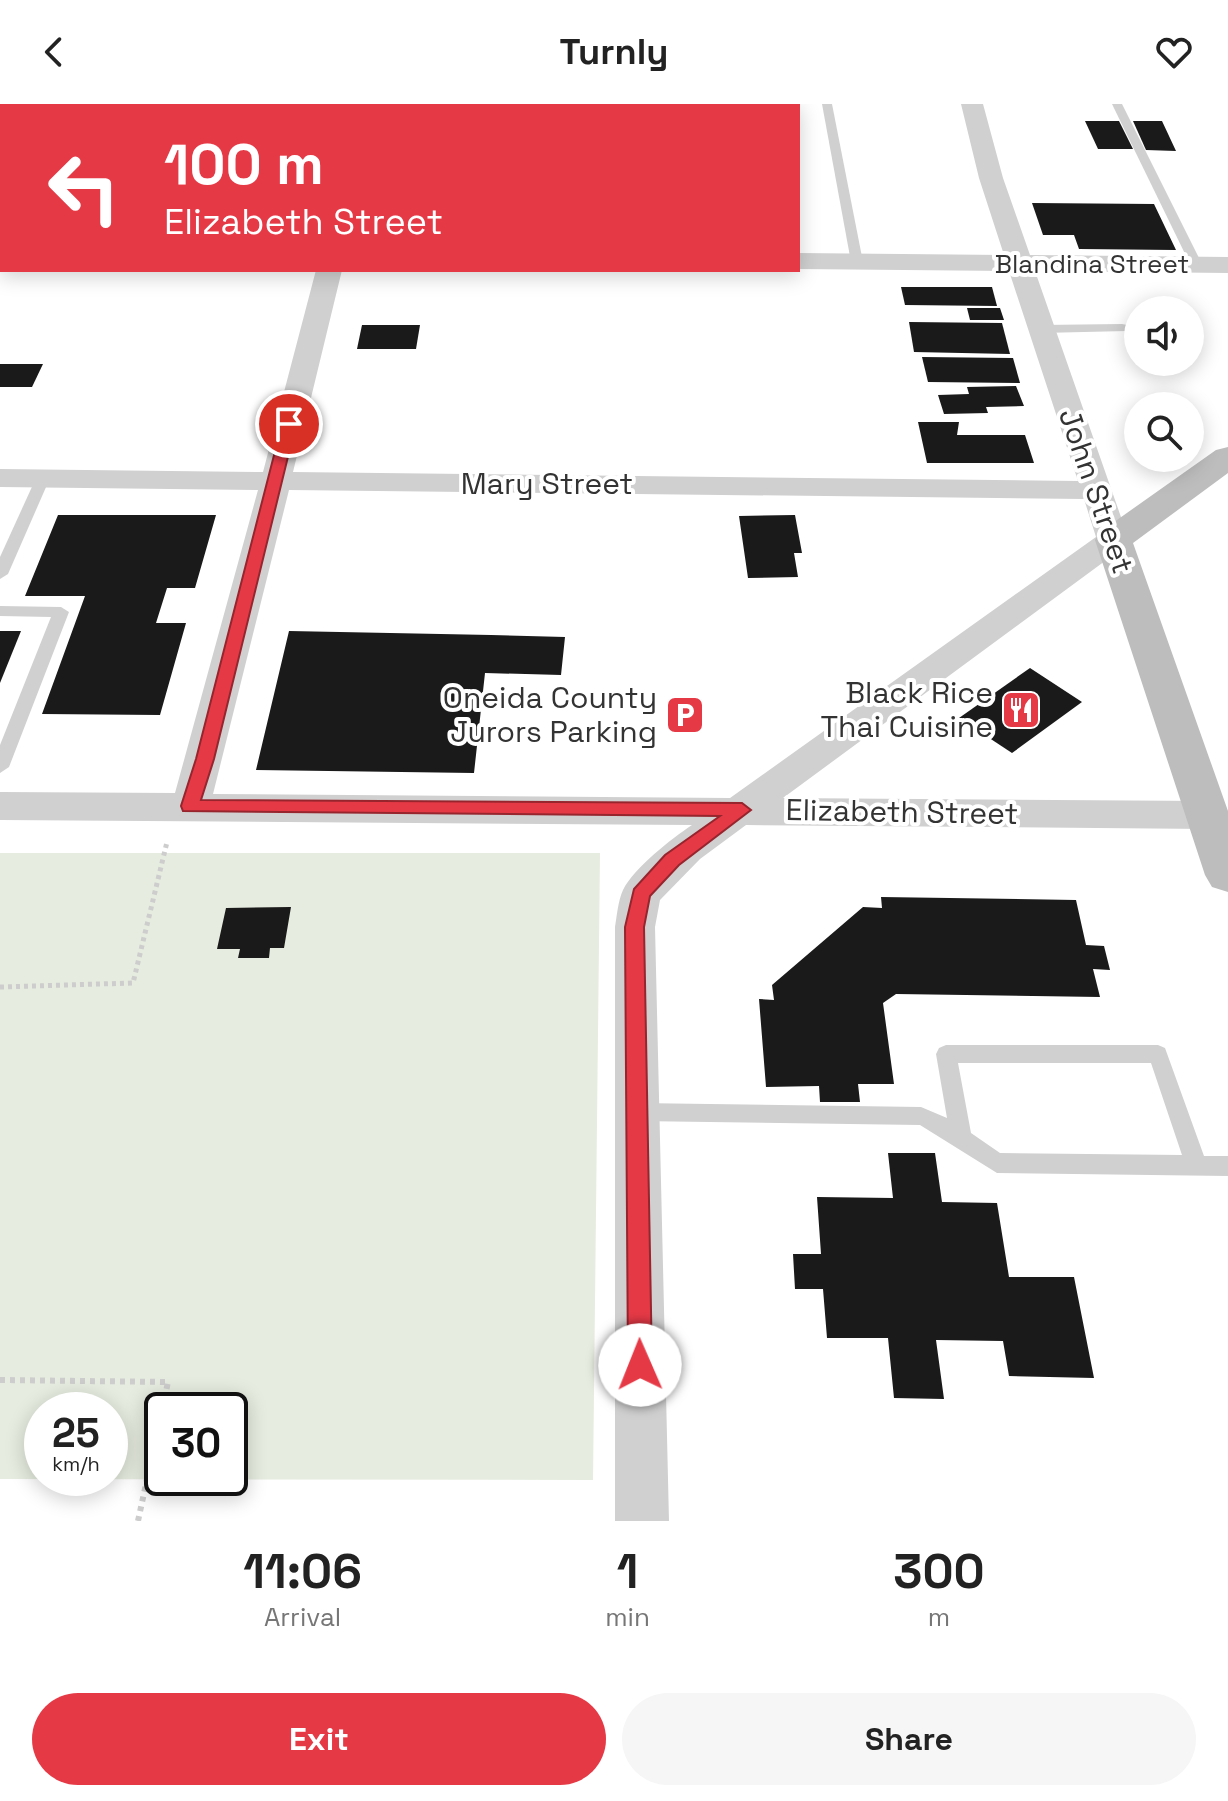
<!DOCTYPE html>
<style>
:root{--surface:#fff;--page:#f6f6f6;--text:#222;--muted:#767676;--accent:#e63946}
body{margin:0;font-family:"Space Grotesk",sans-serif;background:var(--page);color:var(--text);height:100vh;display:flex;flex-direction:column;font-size:30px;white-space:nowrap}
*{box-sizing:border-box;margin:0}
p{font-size:26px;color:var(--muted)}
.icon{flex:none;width:44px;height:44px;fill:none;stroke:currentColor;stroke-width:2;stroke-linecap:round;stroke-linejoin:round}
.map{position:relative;height:1417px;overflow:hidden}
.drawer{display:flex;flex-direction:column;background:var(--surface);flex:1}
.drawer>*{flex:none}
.guide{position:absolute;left:0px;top:0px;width:800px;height:168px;box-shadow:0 4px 20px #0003;background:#e63946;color:#fff;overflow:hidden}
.controls{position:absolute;left:1124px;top:192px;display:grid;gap:16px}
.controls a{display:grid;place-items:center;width:80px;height:80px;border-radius:50%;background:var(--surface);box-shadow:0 4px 20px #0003;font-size:40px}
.speed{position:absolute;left:24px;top:1288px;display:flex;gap:16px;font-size:40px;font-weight:700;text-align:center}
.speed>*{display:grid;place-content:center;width:104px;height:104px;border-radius:50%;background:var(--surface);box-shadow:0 4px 20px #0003;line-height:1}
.speed small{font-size:20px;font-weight:400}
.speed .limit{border:4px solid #111;border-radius:12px;background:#fff;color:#111}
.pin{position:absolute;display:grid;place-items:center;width:68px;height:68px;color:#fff;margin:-34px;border:4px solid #fff;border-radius:50%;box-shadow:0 2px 8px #0007}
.me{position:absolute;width:88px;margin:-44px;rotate:359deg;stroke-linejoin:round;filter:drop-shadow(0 0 6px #0008)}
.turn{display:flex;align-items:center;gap:28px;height:168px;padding:0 32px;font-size:36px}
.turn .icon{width:104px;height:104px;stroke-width:2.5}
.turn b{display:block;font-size:56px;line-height:68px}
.eta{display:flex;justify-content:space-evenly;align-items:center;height:136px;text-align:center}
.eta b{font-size:48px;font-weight:700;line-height:56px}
.cta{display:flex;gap:16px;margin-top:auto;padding:16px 32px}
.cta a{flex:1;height:92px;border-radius:48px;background:var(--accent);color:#fff;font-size:32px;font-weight:700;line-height:92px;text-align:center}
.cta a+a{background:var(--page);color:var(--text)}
header{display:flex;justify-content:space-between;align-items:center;height:104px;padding:0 32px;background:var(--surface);font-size:36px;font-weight:700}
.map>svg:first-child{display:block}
</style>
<header><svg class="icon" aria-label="back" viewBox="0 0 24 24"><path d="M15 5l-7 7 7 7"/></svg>Turnly<svg class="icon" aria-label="heart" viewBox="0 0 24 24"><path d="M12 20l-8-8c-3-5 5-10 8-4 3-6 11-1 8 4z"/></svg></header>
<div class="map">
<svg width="1228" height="1417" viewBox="0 0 1228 1417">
<rect width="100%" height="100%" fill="#fff"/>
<!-- green -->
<path fill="#e6ecdf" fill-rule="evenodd" d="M0,749H600L593,1376L0,1375ZM42,1306H110V1374H42ZM162,1306H230V1374H162Z"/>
<!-- building -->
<g fill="#1a1a1a">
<path d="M1085,17H1119L1133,45H1098Z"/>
<path d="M1133,17H1162L1176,47L1146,46Z"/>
<path d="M1032,99L1154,100L1176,146L1079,145L1074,131H1043Z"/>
<path d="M901,183H992L997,202L905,201Z"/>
<path d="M967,204H1000L1004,216H970Z"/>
<path d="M909,218L1002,219L1010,250L914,248Z"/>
<path d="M362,221H420L416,245H357Z"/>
<path d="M922,253L1013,254L1020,279L928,278Z"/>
<path d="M0,260H43L32,283H0Z"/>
<path d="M1016,282L1024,302L986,303L988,309L944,310L938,291L969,290L967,283Z"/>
<path d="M918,318H959L957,331H1025L1034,359H927Z"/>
<path d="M58,411H216L195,484H167L156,519H186L160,611L42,610L85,492H25Z"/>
<path d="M795,411L802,449H794L798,473L748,474L739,412Z"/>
<path d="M0,527H21L0,579Z"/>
<path d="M289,527L491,531L565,533L561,571L485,569L474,669L256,666Z"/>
<path d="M1030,564L1082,598L1012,649L959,614Z"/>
<path d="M881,793L1076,796L1086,841L1104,842L1110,866L1093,865L1100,893L896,890L883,899L894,980H858L860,998H820L819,982L766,983L759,895L774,896L772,881L863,803L882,804Z"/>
<path d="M291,803L284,844H270L269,854H238L240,845H217L226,804Z"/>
<path d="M888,1049H935L942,1098L997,1099L1009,1173H1074L1094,1274L1009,1272L1003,1237L936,1236L944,1295L894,1294L888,1234H827L823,1185H795L793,1150H821L817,1093L893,1094Z"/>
</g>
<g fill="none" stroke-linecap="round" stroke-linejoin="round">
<!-- path-far1 -->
<path stroke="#cdcdcd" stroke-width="5" stroke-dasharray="4 4" stroke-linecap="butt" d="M0,883L133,879L167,738"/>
<!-- path -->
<g stroke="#cdcdcd" stroke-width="6" stroke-dasharray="5 5" stroke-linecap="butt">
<path d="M0,1276L168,1278L162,1306"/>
<path d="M138,1417L162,1306"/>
</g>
<!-- lane -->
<g fill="#d0d0d0" fill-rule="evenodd">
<path d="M822,0H832L863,158L857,162L851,158Z"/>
<path d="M1112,0H1122L1202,160L1200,163L1190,160Z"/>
<path d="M1122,220L1127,221V227L1041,229L1035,225L1041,221Z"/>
<path d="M43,370L50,374L8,470L0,475V453L36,374Z"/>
<path d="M0,502L61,503L69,508L9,663L0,669V641L51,513L0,512Z"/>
<path d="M946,941H1158L1165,944L1204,1052H1228V1072L997,1069L920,1021L637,1017L630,1014L626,1008L630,1002L637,999L921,1003L947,1014L936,950L939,944ZM958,959H1151L1182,1051L1000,1049L971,1029Z"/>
</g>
<!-- street -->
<g fill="#d0d0d0" fill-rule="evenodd">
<rect x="363" y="0" width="22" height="2"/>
<path d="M961,0H983L1003,74L1030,151L1228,153V169L1035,167L1129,436L1124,443L783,694L1208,697L1221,701L1227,711L1221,721L1208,725L746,721L700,755L660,796L655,823L669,1417H615V823C617,811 618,797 623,786C634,764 671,735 692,721L0,716V688L175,689L258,386L0,383V365L263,368L316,166H342L293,368L1078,377L1009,167L798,165V149L1004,151L979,74ZM289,386L1084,395L1096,433L730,694L213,690Z"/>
<rect x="0" y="146" width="2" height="16"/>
</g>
<!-- secondary -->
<path fill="#bdbdbd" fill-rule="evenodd" d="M1228,343V369L1133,439L1228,707V788L1212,783L1205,771L1095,436L1100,428L1216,346Z"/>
</g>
<!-- route -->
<path fill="#e63946" stroke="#96252e" stroke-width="2" d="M289,315L296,320L214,655L201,696L742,699L751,706L679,761L650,792L644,823L652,1261L649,1270L640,1273L632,1270L628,1261L625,823L634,785L665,751L720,712L183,707L181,702L196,655L282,320Z"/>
<!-- icons -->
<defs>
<symbol id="restaurant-square" viewBox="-11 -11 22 22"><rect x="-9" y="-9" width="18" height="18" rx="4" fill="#e63946" stroke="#fff"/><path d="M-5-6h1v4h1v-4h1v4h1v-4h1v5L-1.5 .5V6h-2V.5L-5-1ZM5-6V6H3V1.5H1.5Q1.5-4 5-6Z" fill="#fff"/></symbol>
<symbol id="parking-square" viewBox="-11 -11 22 22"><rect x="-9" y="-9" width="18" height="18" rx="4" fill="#e63946" stroke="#fff"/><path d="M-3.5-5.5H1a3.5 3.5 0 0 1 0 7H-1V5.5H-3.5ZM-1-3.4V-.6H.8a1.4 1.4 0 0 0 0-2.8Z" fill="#fff"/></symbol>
</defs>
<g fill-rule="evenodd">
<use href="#restaurant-square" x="999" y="584" width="44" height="44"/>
<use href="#parking-square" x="663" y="589" width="44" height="44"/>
</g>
<g text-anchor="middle" stroke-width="8" stroke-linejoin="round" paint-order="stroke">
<!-- far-street labels -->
<g font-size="26" fill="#333" stroke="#fff">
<text x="1092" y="169">Blandina Street</text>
</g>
<!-- street labels -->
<g font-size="30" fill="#333" stroke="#fff">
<text x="547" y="390">Mary Street</text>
<text transform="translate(1096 387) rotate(71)" y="10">John Street</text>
<text transform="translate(902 708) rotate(1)" y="10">Elizabeth Street</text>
</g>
<!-- poi labels -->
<g font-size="30" fill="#333" stroke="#fff" text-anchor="end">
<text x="993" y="599">Black Rice<tspan x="993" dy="34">Thai Cuisine</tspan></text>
<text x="657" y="604">Oneida County<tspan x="657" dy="34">Jurors Parking</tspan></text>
</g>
</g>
</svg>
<div class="controls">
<a><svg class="icon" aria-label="sound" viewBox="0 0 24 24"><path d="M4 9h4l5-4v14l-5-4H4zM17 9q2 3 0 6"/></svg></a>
<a><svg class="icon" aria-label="search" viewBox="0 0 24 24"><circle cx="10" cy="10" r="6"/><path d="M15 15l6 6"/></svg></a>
</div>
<div class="speed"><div>25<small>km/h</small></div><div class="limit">30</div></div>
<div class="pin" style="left:289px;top:320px;background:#d93025"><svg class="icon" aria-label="arrive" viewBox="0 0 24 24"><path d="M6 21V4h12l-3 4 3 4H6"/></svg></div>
<svg class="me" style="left:640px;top:1261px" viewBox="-20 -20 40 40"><circle r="19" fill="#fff"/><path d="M0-13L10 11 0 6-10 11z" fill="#e63946"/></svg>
<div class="guide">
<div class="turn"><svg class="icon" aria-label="left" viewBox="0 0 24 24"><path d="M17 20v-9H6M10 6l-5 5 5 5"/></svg><div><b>100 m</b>Elizabeth Street</div></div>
</div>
</div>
<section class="drawer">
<div class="eta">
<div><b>11:06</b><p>Arrival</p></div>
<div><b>1</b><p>min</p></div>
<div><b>300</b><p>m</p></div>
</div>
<div class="cta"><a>Exit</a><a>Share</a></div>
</section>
